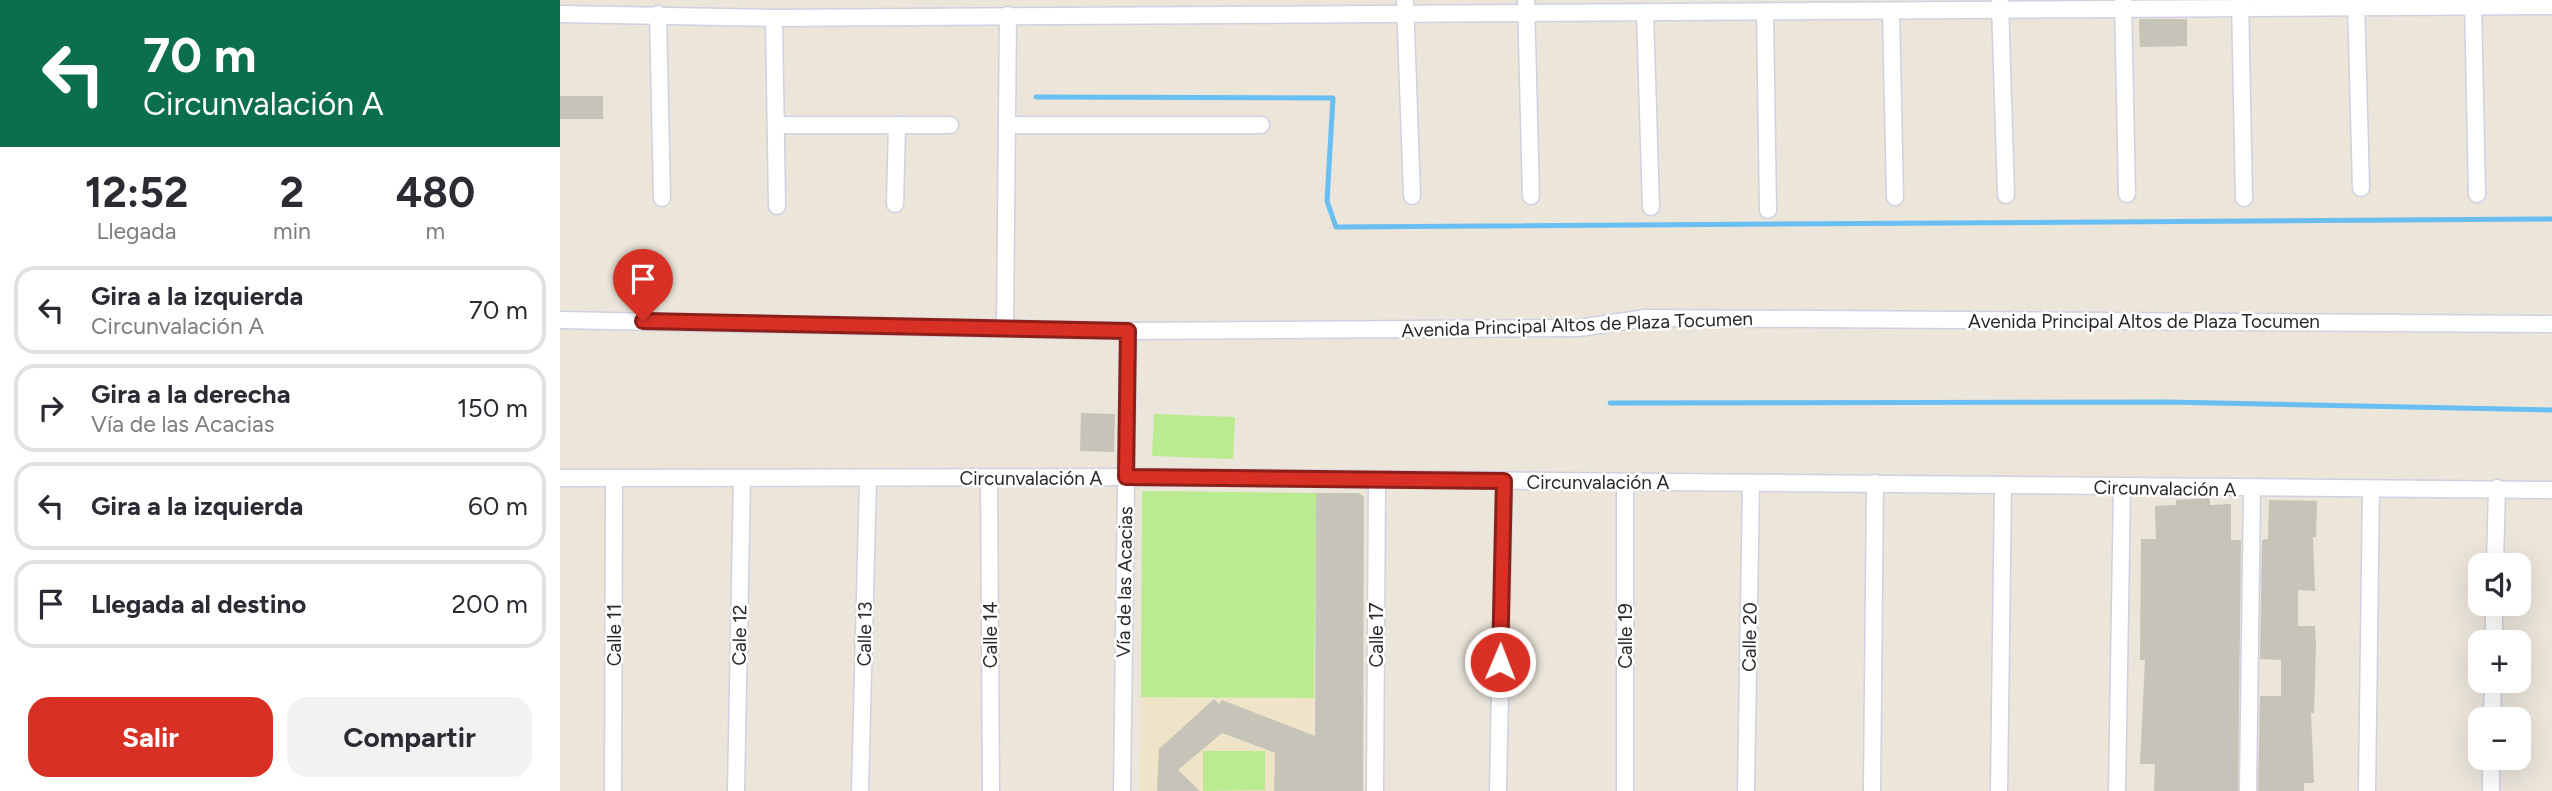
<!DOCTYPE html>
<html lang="es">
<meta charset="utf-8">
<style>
:root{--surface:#fff;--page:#f2f2f3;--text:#2b2b33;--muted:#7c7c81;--line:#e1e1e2;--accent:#d93025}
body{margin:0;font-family:Figtree,sans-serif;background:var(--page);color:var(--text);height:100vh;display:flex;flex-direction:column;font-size:26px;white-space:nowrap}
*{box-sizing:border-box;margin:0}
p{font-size:23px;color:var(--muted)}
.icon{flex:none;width:38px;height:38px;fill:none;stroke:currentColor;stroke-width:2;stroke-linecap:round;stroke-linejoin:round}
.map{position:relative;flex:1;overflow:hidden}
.panel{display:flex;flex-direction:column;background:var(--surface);width:560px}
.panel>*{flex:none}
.top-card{background:#0b6e4f;color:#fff;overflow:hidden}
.controls{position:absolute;left:1908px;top:553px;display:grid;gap:14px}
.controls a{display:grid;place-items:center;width:63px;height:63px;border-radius:14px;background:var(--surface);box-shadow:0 7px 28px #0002;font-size:35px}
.pin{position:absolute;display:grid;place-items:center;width:60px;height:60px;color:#fff;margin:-72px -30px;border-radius:50% 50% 50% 0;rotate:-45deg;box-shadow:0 0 7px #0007}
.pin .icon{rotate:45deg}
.me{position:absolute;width:77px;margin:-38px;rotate:1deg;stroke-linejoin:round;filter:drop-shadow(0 0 5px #0008)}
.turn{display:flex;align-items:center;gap:24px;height:147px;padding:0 28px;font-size:32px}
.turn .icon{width:91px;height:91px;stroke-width:2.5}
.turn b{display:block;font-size:49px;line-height:60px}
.eta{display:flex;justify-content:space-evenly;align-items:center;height:119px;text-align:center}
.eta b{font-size:42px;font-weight:700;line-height:49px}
.primary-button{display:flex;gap:14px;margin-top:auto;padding:14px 28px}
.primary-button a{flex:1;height:80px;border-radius:21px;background:var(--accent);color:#fff;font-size:28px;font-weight:700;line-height:80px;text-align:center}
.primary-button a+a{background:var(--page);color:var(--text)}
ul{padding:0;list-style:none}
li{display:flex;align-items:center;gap:21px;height:88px;margin:0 14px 10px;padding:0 14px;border:4px solid var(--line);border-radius:21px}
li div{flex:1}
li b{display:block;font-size:26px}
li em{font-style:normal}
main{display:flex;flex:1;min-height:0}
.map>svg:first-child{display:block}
</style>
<main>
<section class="panel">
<div class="top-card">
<div class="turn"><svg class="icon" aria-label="left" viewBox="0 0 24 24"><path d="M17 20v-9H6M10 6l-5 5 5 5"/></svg><div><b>70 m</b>Circunvalación A</div></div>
</div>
<div class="eta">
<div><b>12:52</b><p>Llegada</p></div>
<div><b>2</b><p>min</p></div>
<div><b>480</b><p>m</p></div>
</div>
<ul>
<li><svg class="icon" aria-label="left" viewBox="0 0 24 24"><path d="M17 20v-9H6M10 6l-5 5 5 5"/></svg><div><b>Gira a la izquierda</b><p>Circunvalación A</p></div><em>70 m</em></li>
<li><svg class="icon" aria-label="right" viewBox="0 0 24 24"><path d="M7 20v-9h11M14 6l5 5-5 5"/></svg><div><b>Gira a la derecha</b><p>Vía de las Acacias</p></div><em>150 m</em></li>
<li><svg class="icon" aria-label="left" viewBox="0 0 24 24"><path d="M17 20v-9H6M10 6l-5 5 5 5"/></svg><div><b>Gira a la izquierda</b></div><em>60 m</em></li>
<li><svg class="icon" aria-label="arrive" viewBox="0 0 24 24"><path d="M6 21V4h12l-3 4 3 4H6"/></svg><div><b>Llegada al destino</b></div><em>200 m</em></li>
</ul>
<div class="primary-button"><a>Salir</a><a>Compartir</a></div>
</section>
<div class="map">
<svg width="1992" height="791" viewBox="0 0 1992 791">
<rect width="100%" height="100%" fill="#ebe5da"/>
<!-- education -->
<path fill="#eee5c8" d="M581,697L754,698V791H580Z"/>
<!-- pitch -->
<g fill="#bbeb90">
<path d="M594,414L675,417L673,459L592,456Z"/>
<path d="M582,491L756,493L754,698L581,697Z"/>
<path d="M643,751H705V790L643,791Z"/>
</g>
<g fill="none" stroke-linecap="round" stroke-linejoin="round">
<!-- stream -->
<g stroke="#69bff1" stroke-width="5">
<path d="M476,97L773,98L767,201L776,227L1992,219"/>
<path d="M1050,403L1607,402L1992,410"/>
</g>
</g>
<!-- building -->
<g fill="#c6c3b8">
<path d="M1579,19H1627V46L1580,47Z"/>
<rect x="0" y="96" width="43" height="23"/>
<path d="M521,413L555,414L554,452L520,451Z"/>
<path d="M756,493H799L804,497L803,791H714L715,753L662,733L618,770L640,791H597L599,749L654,699L659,704L662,700L755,736Z"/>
<path d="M1650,498V505L1671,504V540H1681L1678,791H1594L1595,764H1580L1585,660H1580L1581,539H1596L1595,506L1616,505V500Z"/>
<path d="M1709,500L1757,501L1756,537H1753L1755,591L1738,590V626H1755L1756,645L1754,713H1751L1754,783H1744V791H1698L1700,696H1721V660L1700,659L1702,540L1708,539Z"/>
</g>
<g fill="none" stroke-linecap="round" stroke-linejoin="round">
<defs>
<g id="street">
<path d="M845,0L852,196"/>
<path d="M966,0L971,196"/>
<path d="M1563,0L1567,194"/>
<path d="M1680,0L1684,198"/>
<path d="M1796,0L1801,188"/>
<path d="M1913,0L1917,194"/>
<path d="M1440,2L1446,195"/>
<path d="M1205,12L1208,210"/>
<path d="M1331,12L1335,197"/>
<path d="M1085,13L1091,207"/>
<path d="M0,14L214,18L1992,6"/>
<path d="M98,14L102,198"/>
<path d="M214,18L217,206"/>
<path d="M218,125H390"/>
<path d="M447,125H701"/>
<path d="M335,204L337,125"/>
<path d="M0,320L568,331L1019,328L1086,318L1992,324"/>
<path d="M445,327L448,15"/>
<path d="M0,478L566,477L1992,490"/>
<path d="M429,479L431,791"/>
<path d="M1065,482V791"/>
<path d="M1935,565L1937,488"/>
<path d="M1934,642V604"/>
<path d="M1932,719L1933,681"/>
<path d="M53,791L54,479"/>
<path d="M176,791L182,478"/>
<path d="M300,791L308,478"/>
<path d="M562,791L568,331"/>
<path d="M815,791L817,480"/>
<path d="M938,791L944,481"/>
<path d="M1186,791L1191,483"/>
<path d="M1312,791L1315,483"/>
<path d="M1439,791L1443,485"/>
<path d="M1557,791L1562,488"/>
<path d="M1688,791L1692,489"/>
<path d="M1807,791L1811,489"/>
<path d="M1931,791V758"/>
</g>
</defs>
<!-- street casing -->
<use href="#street" stroke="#cfd1e2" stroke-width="19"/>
<!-- street -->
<use href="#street" stroke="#fff" stroke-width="16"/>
</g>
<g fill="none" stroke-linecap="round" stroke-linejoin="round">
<defs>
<path id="route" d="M83,321L568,331L566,477L944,481L940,662"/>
</defs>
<!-- route casing -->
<use href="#route" stroke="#8d1f18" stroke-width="18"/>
<!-- route -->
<use href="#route" stroke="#d93025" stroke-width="12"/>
</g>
<g text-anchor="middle" stroke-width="5" stroke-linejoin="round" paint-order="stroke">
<!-- street labels -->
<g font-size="19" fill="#282828" stroke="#fff">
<text x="1584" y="328">Avenida Principal Altos de Plaza Tocumen</text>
<text transform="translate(1017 324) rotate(-2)" y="7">Avenida Principal Altos de Plaza Tocumen</text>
<text x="471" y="485">Circunvalación A</text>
<text x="1038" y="489">Circunvalación A</text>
<text transform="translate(1605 488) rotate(1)" y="7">Circunvalación A</text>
<text transform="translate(564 582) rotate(-89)" y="7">Vía de las Acacias</text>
<text transform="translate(304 634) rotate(-89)" y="7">Calle 13</text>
<text transform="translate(54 635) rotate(-90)" y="7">Calle 11</text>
<text transform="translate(179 635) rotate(-89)" y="7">Cale 12</text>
<text transform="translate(430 635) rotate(-90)" y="7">Calle 14</text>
<text transform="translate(816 635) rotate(-90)" y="7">Calle 17</text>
<text transform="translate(1065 636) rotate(-90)" y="7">Calle 19</text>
<text transform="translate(1189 637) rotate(-89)" y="7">Calle 20</text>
</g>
</g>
</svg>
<div class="controls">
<a><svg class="icon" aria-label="sound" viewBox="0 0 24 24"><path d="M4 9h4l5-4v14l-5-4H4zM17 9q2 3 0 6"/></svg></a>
<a>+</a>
<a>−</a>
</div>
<div class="pin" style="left:83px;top:321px;background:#d93025"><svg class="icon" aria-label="arrive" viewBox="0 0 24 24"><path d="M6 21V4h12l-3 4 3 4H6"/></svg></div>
<svg class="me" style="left:940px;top:662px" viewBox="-20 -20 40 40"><circle r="17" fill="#d93025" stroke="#fff" stroke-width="3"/><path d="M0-11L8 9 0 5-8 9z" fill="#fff"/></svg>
</div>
</main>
